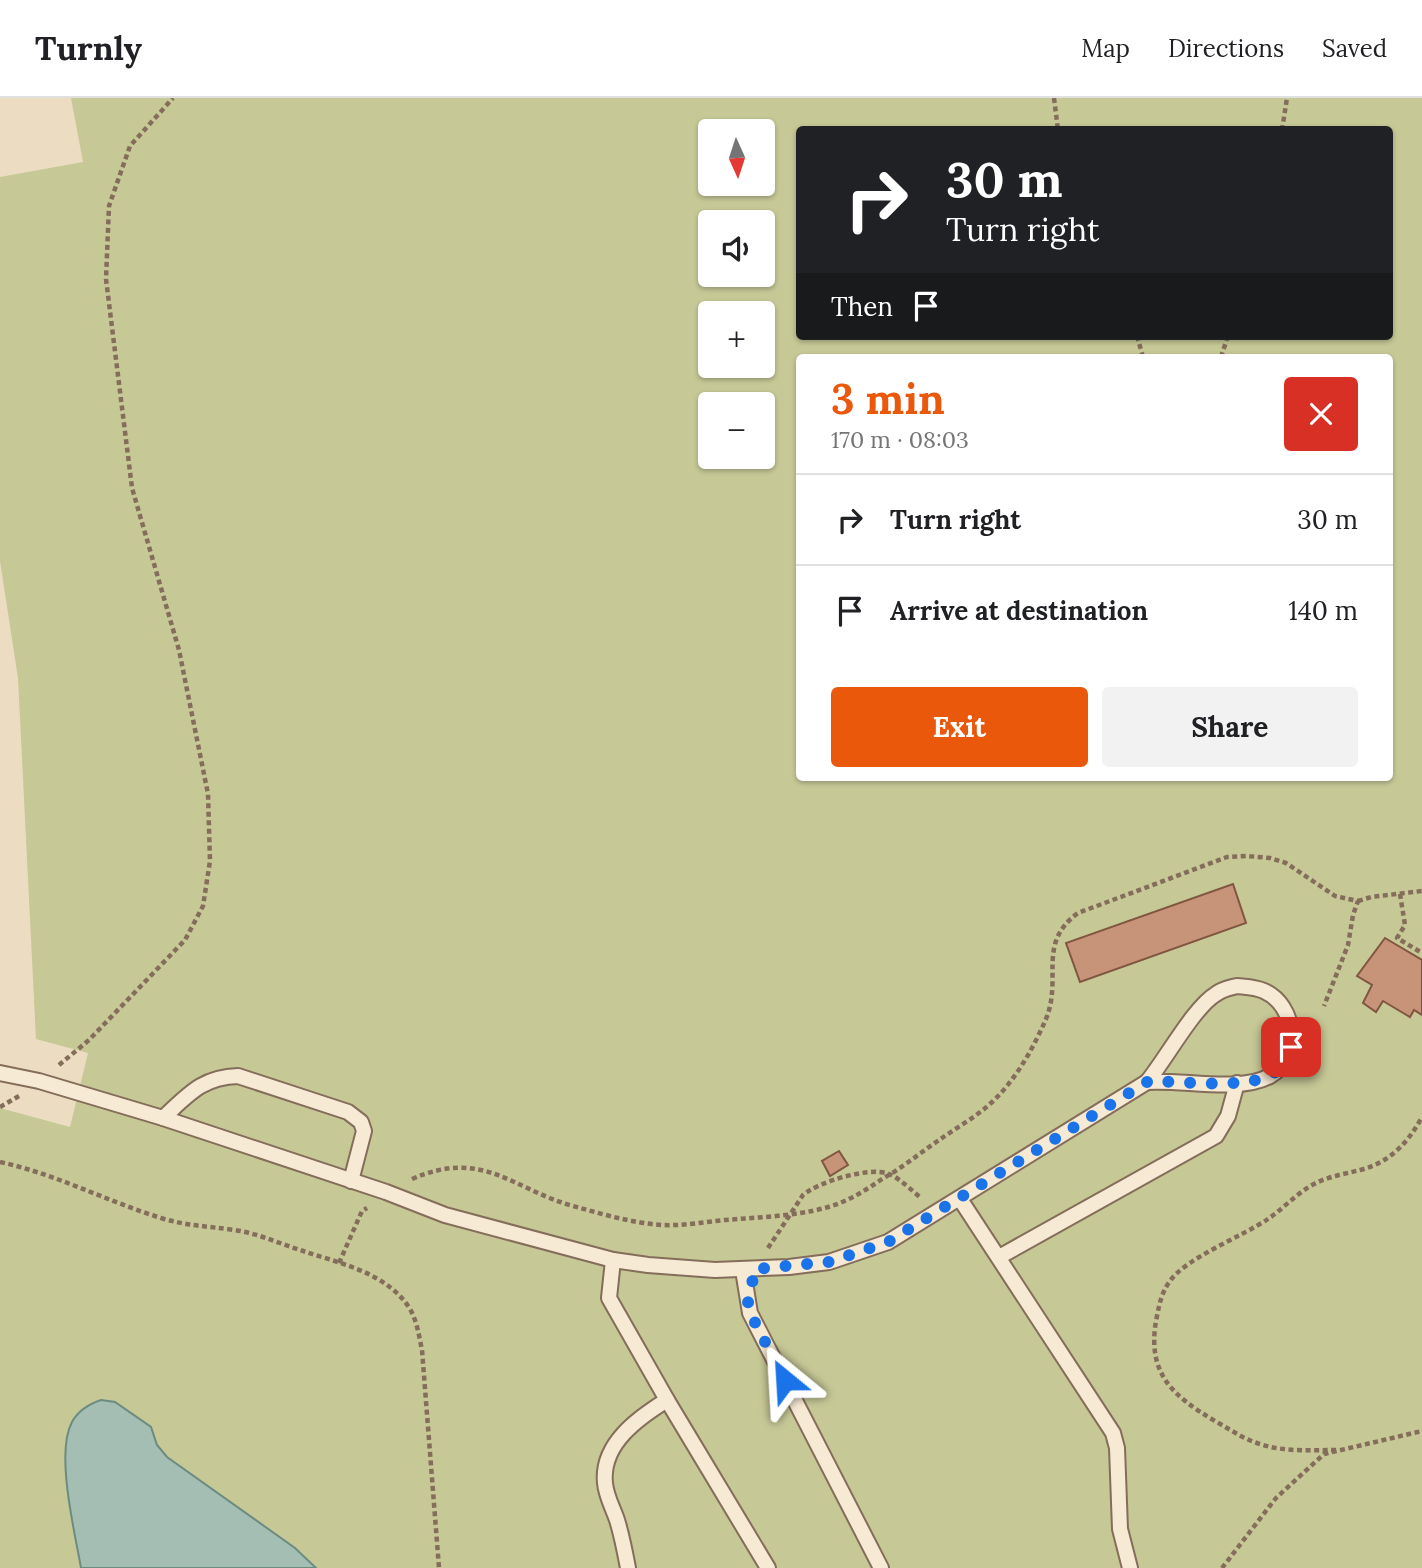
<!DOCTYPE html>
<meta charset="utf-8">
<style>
:root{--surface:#fff;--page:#f2f2f2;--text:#202124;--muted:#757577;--line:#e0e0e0;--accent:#ea580c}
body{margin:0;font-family:Lora,serif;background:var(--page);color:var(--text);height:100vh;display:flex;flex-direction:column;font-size:26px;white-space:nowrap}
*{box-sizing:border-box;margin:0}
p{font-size:23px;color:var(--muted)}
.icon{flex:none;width:38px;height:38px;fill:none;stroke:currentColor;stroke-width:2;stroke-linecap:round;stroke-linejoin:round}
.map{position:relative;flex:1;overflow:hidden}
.drawer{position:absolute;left:796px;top:256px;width:597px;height:427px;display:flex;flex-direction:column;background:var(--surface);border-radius:7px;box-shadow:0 2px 5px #0004}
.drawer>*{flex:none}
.banner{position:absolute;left:796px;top:28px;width:597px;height:214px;border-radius:7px;box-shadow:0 2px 5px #0004;background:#202124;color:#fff;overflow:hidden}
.needle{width:46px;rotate:177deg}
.tools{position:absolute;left:698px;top:21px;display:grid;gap:14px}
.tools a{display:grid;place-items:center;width:77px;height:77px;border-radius:7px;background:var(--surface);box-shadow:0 2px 5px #0004;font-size:35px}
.pin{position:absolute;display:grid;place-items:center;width:60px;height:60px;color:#fff;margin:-30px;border-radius:14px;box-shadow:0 4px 10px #0006}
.me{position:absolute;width:77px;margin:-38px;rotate:333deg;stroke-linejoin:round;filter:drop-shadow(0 0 5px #0008)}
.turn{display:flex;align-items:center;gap:24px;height:147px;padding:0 35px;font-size:32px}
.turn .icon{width:91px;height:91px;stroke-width:2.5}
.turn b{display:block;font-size:49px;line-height:60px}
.then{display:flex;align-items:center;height:66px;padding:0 35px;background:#0003;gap:14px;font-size:26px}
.round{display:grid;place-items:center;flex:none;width:74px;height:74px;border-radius:7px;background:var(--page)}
.headline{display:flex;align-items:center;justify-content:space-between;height:119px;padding:0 35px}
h1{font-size:42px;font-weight:700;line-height:52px;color:var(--accent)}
.action{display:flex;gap:14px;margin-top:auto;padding:14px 35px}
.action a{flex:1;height:80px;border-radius:7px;background:var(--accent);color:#fff;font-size:28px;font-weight:700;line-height:80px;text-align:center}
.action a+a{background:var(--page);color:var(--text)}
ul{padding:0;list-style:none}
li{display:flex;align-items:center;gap:21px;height:91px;padding:0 35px;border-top:2px solid var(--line)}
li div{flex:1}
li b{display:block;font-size:26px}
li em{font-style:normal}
header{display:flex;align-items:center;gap:42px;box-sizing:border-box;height:98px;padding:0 35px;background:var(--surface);border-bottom:2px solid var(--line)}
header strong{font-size:33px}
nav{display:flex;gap:38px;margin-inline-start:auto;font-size:24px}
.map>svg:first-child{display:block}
</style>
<header>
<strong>Turnly</strong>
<nav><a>Map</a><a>Directions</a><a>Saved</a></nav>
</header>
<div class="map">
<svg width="1422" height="1470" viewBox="0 0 1422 1470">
<rect width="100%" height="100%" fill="#ebdcc2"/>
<!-- green -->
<path fill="#c6c896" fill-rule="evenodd" d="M71,0H1422V1470H0V1010L70,1029L88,955L36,941L18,580L0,463V79L83,64ZM800,32H1390V238H800ZM710,33H763V86H710ZM710,124H763V177H710ZM710,215H763V268H710ZM800,259H1390V679H800ZM710,306H763V359H710Z"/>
<!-- water -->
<path fill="#a4beb4" stroke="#6c8b81" stroke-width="2" d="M101,1302L115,1304L151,1329L157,1347L167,1359L295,1450L316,1470H81C75,1435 55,1355 72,1324C78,1313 89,1306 101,1302Z"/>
<!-- building -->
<g fill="#c79479" stroke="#815641" stroke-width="2">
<path d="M1233,786L1246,825L1080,884L1066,845Z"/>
<path d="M1385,840L1422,862V917L1414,912L1410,919L1383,903L1376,914L1363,905L1372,887L1357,878Z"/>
<path d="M839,1053L848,1067L830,1078L822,1063Z"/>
</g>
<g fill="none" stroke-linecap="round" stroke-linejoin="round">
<defs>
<g id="service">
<path d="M1237,888C1246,889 1255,889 1264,893C1296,907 1302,959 1270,978C1240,995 1182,981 1147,984C1166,961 1194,909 1216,896C1222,891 1229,890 1237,888Z"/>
<path d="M0,975L39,983L163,1020L386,1094L445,1117L613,1162L648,1167L715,1172L789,1169L829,1164L888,1144L1147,984"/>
<path d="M163,1020C188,997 202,979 238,978L348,1014L361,1024L364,1033L351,1083"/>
<path d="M960,1101L1113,1335L1117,1350L1120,1431L1130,1470"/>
<path d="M999,1159L1216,1038L1228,1018L1237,985"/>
<path d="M613,1162L609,1200L667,1302C638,1320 601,1346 605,1385C606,1398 613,1410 617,1422C622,1438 625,1454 628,1470"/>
<path d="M743,1172L750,1215L881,1470"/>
<path d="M667,1302L768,1470"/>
</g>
</defs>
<!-- service casing -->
<use href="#service" stroke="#846d5a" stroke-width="18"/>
<!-- path -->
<g stroke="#846d5a" stroke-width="4.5" stroke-dasharray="5 3.5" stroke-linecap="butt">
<path d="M1054,0L1058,32"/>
<path d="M1282,32L1287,0"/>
<path d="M1137,238L1143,259"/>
<path d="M1221,259L1228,238"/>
<path d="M1400,796L1405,827L1397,840L1422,855"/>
<path d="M1358,803L1371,799L1422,793"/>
<path d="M59,967L89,942L185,842L203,808L210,763L208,696L179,552L132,390L106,181L109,108L130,48L173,0"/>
<path d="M0,1009L19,998"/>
<path d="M0,1064C56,1076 106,1103 161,1120C187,1128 207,1128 234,1132C257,1135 278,1145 300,1152C338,1165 387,1174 410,1211C417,1223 419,1238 422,1252L439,1470"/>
<path d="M412,1081C483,1050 512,1091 573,1108C602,1116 632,1125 662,1127C683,1128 704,1124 725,1122C761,1119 807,1118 840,1105C855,1099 869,1090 882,1081C902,1070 920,1055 939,1042C956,1030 976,1019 991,1005C1015,983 1033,951 1046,921C1063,879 1036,846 1078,815L1227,759L1247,758L1270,760L1286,765L1335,798L1358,803L1353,817L1348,847L1324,908"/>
<path d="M768,1150L803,1097C818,1084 870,1068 889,1076C901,1081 912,1093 921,1100"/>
<path d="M339,1165L362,1113L367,1110"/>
<path d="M1336,1352C1312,1352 1286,1354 1263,1347C1245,1342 1231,1332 1215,1323C1173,1298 1147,1276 1156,1223C1159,1208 1161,1195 1170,1183C1186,1160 1243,1138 1268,1121C1284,1110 1297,1095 1314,1086C1329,1078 1345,1076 1360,1072C1389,1065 1408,1045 1422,1019"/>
<path d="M1222,1470L1276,1400L1324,1356L1422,1333"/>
</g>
<!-- service -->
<use href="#service" stroke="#f7ead4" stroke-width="14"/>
</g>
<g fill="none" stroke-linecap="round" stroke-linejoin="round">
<!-- route -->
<path stroke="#1a73e8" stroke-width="12" stroke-dasharray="0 21.6" d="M785,1282L750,1215L748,1204L755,1171L829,1164L888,1144L1147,984C1181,981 1258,996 1281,969C1286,963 1288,956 1291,949"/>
</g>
</svg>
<div class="tools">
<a><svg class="needle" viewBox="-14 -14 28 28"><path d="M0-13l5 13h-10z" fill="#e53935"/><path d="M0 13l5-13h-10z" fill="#757577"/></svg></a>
<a><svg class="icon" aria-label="sound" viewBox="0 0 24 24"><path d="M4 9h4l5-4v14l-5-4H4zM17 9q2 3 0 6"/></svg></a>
<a>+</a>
<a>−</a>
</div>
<div class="pin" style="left:1291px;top:949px;background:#d93025"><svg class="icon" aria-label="arrive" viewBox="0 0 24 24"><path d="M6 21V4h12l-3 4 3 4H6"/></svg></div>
<svg class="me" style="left:785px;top:1282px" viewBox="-20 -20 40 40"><path d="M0-17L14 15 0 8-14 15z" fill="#1a73e8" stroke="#fff" stroke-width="4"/></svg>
<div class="banner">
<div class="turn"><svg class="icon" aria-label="right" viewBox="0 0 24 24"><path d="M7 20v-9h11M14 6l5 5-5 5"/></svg><div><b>30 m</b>Turn right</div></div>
<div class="then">Then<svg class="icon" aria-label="arrive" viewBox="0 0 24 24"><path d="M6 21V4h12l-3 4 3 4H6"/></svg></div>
</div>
<section class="drawer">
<div class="headline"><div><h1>3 min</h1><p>170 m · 08:03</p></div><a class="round" style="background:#d93025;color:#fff"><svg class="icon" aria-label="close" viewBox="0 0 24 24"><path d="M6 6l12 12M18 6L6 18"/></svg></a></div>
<ul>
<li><svg class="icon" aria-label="right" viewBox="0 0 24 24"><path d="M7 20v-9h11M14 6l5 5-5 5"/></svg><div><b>Turn right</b></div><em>30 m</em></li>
<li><svg class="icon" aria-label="arrive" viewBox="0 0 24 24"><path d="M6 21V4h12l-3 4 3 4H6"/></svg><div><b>Arrive at destination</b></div><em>140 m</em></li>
</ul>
<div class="action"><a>Exit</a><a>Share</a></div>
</section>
</div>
